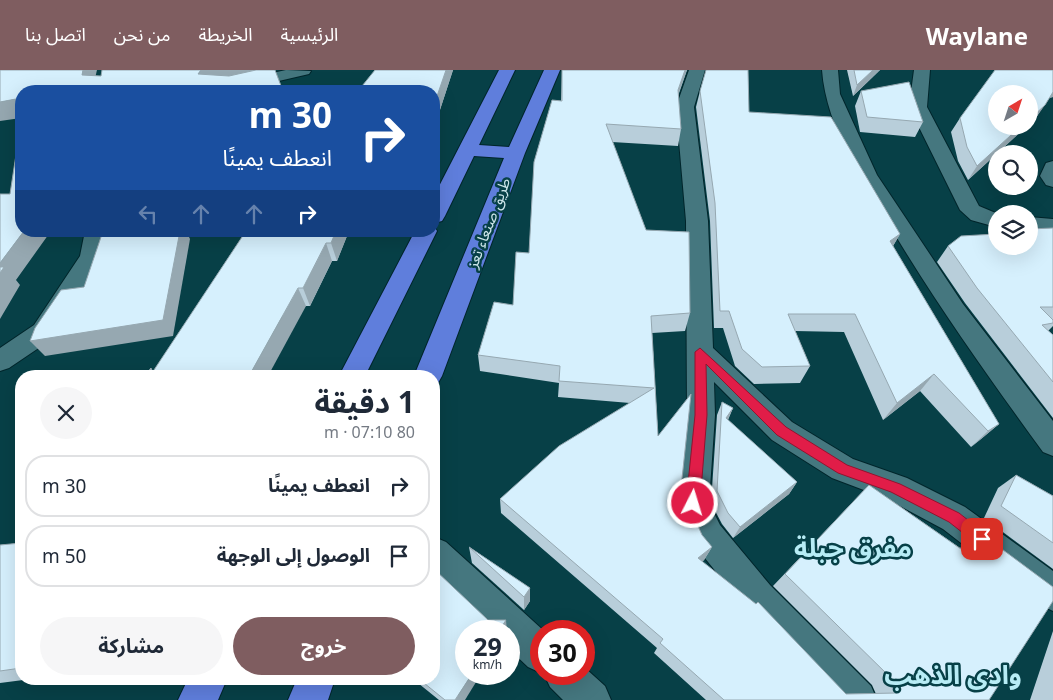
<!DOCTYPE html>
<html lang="ar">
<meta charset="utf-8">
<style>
:root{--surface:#fff;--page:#f6f6f7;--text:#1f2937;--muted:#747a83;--line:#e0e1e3;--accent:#7f5d60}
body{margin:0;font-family:"Noto Sans","Noto Sans Arabic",sans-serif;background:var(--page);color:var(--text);direction:rtl;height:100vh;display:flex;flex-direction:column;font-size:19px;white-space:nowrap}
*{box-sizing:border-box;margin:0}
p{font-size:16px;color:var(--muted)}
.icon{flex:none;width:28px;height:28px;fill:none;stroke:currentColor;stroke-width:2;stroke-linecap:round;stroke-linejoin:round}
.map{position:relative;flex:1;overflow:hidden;direction:ltr}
.drawer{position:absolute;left:15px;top:300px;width:425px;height:315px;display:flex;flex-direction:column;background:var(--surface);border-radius:20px;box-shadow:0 5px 20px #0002;direction:rtl}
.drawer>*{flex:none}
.top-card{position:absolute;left:15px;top:15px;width:425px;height:152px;border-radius:20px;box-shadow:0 5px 20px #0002;direction:rtl;background:#1a4fa0;color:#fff;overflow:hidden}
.needle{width:32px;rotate:39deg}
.tools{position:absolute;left:988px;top:15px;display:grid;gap:10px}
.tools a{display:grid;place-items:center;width:50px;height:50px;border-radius:50%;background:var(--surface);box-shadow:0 5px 20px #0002;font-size:25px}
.speed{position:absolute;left:455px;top:550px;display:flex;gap:10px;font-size:25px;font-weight:700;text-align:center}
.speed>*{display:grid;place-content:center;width:65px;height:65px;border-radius:50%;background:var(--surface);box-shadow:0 5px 20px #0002;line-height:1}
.speed small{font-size:12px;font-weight:400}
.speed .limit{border:8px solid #d22;background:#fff;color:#111}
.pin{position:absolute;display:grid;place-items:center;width:42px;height:42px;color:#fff;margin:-21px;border-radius:10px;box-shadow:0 2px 8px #0006}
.me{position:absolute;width:55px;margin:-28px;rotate:5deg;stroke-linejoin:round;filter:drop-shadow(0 0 4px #0008)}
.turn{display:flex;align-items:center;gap:18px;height:105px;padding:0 25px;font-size:22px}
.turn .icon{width:65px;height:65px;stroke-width:2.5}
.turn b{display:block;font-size:35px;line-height:42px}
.lanes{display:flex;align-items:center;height:48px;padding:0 25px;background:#0003;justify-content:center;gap:25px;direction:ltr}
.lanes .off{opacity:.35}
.round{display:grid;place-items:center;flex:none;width:52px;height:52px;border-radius:26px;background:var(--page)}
.head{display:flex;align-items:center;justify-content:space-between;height:85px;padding:0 25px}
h1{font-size:30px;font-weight:700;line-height:38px}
.primary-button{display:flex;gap:10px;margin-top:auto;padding:10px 25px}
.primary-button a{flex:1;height:58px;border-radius:30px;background:var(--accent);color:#fff;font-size:20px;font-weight:700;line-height:58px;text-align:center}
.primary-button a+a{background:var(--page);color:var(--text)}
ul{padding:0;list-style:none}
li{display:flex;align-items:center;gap:15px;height:62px;margin:0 10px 8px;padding:0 15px;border:2px solid var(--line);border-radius:20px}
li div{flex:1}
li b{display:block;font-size:19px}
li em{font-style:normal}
header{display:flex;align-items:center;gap:30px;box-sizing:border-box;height:70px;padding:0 25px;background:var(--accent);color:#fff}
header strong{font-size:24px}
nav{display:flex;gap:28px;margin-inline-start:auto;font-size:18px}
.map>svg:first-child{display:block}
</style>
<header>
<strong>Waylane</strong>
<nav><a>الرئيسية</a><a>الخريطة</a><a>من نحن</a><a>اتصل بنا</a></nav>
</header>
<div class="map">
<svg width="1053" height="630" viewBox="0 0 1053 630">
<rect width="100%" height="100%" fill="#074047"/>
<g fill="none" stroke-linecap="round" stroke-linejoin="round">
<defs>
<g id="street">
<path d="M286,0L311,1L309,4L236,21H207L209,17Z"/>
<path d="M689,0H705L694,37L708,151L713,278L792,352L853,389L907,408L965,437L1053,501V541L1041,535L943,459L885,428L832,408L772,370L714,312L715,345L709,433L720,455L770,515L871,616L877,630H830L746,539L696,477L677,433L687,345L686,151L676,37Z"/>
<path d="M822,0H838L840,24L877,105L963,234L1053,351V386L1043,382C992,312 942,242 897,168C866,119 826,58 822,0Z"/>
<path d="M914,0H930L927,37L979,136L998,144H996V157L971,150L960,140L909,37Z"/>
<path d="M1053,91V117L1046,115L1040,106L1046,93Z"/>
<path d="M1029,147L1053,149V163L1029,161Z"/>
<path d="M85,161H107L102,186L52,269L9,298L0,301V278L34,255L80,186Z"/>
<path d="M434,467L446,472L544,561H541V603L528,597L509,579V561H491L434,506Z"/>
<path d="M584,597L605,616L611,630H563L550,617L544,604H584Z"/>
</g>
<g id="highway">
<path d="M499,0H515L479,75L509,77L544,0H560L525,83L442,306L438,313L434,315V306H414L504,88L474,86L445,146L442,151L434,153V126Z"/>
<path d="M434,156L437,161L365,306H339L415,161H434Z"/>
<path d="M188,609H227L218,630H178Z"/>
<path d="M297,609H335L328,630H288Z"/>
</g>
</defs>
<!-- street casing -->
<use href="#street" stroke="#00252b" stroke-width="2"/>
<!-- highway casing -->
<use href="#highway" stroke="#00252b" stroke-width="2"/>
<!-- street -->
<use href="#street" fill="#45777f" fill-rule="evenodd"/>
<!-- highway -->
<use href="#highway" fill="#5f7edc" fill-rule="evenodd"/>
</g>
<!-- wall -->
<g fill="#b8ceda">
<path d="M375,0H453L437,49H434V21Z"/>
<path d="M562,0H687L678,26L681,59L678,76L612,72L646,160L690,243L685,261L652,263L658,366L702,465L712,477L704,490L702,492L846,624H876L872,615L773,516L869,415L960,478L968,472L973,477L987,468L989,630H706L654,583L657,578L501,443L500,429L630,333L558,327L559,313L480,301L478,285L513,235L529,183L561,31Z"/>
<path d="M847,0H880L853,26Z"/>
<path d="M1053,0V27L1049,28L1035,49L996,56H1027L968,110L958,91L951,62L960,48Z"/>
<path d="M700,21L749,42L900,164L893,176L999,354L981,369L971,377L920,321L883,350L844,262L795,261L810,296L800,313L754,314L735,296L723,258H714L710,151L696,37Z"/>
<path d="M861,21L923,52L915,67L860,62L855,36Z"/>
<path d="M1053,158V256L1048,261L1053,265V348L965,233L937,192L948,176H996Z"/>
<path d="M246,161H349L337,191H332L310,236H306L145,306L151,298L153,302Z"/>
<path d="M722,332L733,338L728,350L797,412L789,424L733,468L722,454L711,433L717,345Z"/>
<path d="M1016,405L1053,426V499L984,448L998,418Z"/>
<path d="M21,473V609H31L0,613V475Z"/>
<path d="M469,477L530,518V531L524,540L472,493Z"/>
<path d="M1053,561V630H1030Z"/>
<path d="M413,609H434L465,630H439Z"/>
</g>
<!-- shaded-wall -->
<g fill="#96a8b1">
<path d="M83,0H97L92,21L82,5Z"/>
<path d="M201,0H274L209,15L198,4Z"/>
<path d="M446,0H453L437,49L435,32Z"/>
<path d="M685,0H687L674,36L678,20Z"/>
<path d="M873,0H880L853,26L857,15Z"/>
<path d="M1053,21V27L1048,28Z"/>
<path d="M21,28V48L0,51V32Z"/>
<path d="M1045,35L1035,49L1029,55V50Z"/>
<path d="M1021,56H1027L968,110L977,96Z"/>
<path d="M24,161H51L16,210L20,215L0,249V193Z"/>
<path d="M180,161H186L190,169L173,266L45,286L30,271Z"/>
<path d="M336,161H349L337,191L331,173Z"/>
<path d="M900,164L890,181V171Z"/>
<path d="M326,173L332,191L310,236L303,218Z"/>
<path d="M298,218L306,236L268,306H249Z"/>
<path d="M151,298L157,306H149Z"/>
<path d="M934,304L920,321L883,350L897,333Z"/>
<path d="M733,338L727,351L720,361L726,348Z"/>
<path d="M999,354L981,369L971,377L988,361Z"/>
<path d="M797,412L789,424L733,468L740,457Z"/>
<path d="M712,477L704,490L690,501L698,488Z"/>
<path d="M530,518V531L524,540V527Z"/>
<path d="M506,550L507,561H499Z"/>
<path d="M472,604H481L465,630H455Z"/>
</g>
<!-- building -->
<g fill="#d6f0fd" stroke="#96a8b1">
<path d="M0,0H83L82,5L101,6L102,0H201L198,4L229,6L256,0H275L283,21H21V28L0,32Z"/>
<path d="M375,0H446L435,32L434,31V21H358Z"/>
<path d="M562,0H685L678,20L681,59L606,54L646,160L689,162L690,243L651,246L658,366L691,324L681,418L702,465L712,477L698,488L756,534L758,532L846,624L897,623L890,607L785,504L869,415L961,479L968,472L980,483L987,468L1053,517V531L989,630H724L660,573L663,569L500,429L559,376L654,318L559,311L560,296L478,285L494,232L513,235L516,182L529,183L534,92L552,30L562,31Z"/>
<path d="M706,0H748L749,42L831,47L900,164L890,171L999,354L988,361L934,304L897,333L855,244H788L810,296L762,297L742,279L729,241H720L715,133L700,21Z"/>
<path d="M854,0H873L857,15Z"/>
<path d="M995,0H1053V22L1045,35L1029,50V24H996V56H1021L977,96L967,77L960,48Z"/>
<path d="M909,12L923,52L867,47L861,21Z"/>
<path d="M21,52V161H24L0,193V124H10Z"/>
<path d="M1053,158V237H1040L1053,250V253L1042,255L1053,265V312L977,218L948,176L961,166L996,164V176H1029V159Z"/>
<path d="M123,161H180L163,250L30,271L35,258L61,220L84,217L102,164Z"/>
<path d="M246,161H336L331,173H326L303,218H298L249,306H150Z"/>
<path d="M0,197H4L0,203Z"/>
<path d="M151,298L149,306H145Z"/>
<path d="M722,332L733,338L726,348L797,412L740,457L728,443L717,421Z"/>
<path d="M1016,405L1053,426V473L1001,436Z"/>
<path d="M21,473V598L0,601V475Z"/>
<path d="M469,477L530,518L524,527Z"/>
<path d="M434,499L488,550H506L499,561H466V604H472L455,630H445L419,609H434Z"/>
</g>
<!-- route -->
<path fill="#e11d48" stroke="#92132f" d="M700,278L786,357L847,395L900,414L959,443L987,465L989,469L987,474L982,476L977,474L949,452L891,422L838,403L777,365L706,294L707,345L700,433L698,438L693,439L688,438L686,433L695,345V282Z"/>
<g text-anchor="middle" stroke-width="5" stroke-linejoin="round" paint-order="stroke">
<!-- far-street labels -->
<g font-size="15" fill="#cee7eb" stroke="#074047">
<text transform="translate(489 153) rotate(-69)" y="5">طريق صنعاء تعز</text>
</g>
<!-- near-district labels -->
<g font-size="26" font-weight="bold" fill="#b7ecf5" stroke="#074047">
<text x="853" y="487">مفرق جبلة</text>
<text x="953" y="614">وادى الذهب</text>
</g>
</g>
</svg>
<div class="tools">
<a><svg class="needle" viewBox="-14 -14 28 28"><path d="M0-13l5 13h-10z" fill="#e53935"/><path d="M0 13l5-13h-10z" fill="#747a83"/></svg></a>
<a><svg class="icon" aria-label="search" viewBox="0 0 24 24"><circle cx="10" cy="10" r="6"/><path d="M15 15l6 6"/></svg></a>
<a><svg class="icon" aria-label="layers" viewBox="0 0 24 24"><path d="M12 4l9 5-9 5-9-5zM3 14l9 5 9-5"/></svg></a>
</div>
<div class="speed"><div>29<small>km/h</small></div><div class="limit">30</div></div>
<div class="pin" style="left:982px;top:469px;background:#d93025"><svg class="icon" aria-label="arrive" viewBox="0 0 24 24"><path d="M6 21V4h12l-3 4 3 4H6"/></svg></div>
<svg class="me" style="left:693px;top:433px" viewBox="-20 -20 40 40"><circle r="17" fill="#e11d48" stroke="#fff" stroke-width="3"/><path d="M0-11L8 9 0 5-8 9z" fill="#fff"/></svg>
<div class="top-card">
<div class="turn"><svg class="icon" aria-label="right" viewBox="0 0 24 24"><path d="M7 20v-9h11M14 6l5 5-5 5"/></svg><div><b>30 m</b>انعطف يمينًا</div></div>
<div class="lanes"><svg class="icon off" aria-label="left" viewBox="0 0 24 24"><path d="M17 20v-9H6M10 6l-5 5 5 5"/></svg><svg class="icon off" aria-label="ahead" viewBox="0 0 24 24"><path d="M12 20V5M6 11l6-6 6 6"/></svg><svg class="icon off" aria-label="ahead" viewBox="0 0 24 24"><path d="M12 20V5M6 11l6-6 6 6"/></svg><svg class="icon" aria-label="right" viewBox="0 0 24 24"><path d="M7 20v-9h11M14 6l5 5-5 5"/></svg></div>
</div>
<section class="drawer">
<div class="head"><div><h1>1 دقيقة</h1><p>80 m · 07:10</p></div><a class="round"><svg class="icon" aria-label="close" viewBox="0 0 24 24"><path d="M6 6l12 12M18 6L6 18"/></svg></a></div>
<ul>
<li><svg class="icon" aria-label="right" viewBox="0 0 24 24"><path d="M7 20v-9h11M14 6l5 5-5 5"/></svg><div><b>انعطف يمينًا</b></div><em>30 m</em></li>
<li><svg class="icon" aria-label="arrive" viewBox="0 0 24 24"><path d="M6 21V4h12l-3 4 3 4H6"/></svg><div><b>الوصول إلى الوجهة</b></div><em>50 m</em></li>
</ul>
<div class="primary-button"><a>خروج</a><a>مشاركة</a></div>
</section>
</div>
